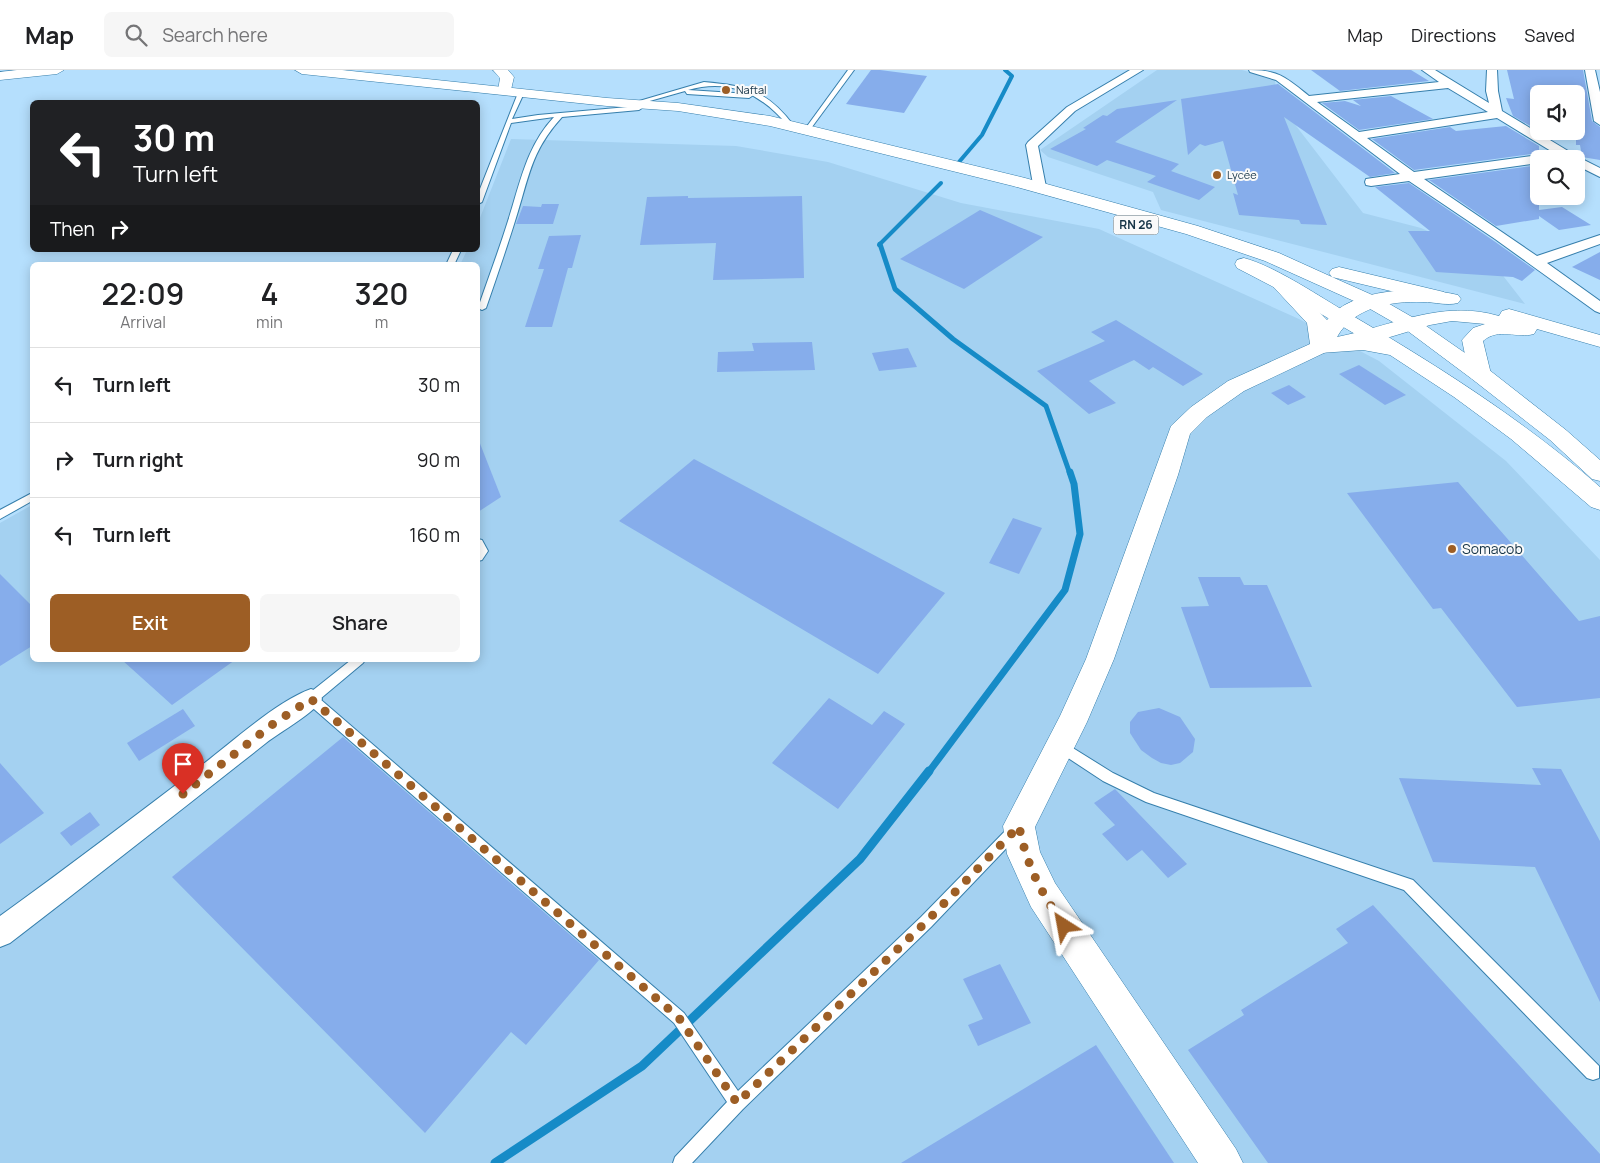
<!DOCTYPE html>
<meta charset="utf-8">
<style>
:root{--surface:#fff;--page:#f6f6f6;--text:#202124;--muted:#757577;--line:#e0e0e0;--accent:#9d5e25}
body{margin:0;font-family:Manrope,sans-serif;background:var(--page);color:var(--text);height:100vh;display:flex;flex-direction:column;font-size:19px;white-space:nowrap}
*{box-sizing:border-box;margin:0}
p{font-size:16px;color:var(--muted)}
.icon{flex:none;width:28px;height:28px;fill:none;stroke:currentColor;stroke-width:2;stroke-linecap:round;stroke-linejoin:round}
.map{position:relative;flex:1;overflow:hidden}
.drawer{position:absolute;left:30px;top:192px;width:450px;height:400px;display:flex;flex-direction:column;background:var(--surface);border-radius:8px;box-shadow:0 2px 12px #0003}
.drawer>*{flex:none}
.hud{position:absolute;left:30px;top:30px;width:450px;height:152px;border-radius:8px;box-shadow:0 2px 12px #0003;background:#202124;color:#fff;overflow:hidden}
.tools{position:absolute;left:1530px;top:15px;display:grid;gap:10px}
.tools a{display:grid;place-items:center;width:55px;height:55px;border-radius:8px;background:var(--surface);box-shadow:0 2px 12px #0003;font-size:25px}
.pin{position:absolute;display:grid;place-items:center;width:42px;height:42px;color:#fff;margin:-51px -21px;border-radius:50% 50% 50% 0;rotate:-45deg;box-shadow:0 0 5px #0007}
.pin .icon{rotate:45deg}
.me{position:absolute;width:55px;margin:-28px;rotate:326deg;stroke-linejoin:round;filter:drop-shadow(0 0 4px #0008)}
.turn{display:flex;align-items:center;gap:18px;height:105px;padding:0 20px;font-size:22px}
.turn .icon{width:65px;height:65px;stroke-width:2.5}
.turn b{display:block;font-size:35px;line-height:42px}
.then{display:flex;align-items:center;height:48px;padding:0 20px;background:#0003;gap:10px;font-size:19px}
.eta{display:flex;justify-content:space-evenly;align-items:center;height:85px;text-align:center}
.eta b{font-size:30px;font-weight:600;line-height:35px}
.cta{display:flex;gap:10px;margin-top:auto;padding:10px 20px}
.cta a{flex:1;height:58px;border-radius:8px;background:var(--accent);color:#fff;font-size:20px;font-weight:600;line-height:58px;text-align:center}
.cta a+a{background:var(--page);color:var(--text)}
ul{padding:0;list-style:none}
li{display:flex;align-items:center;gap:15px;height:75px;padding:0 20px;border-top:1px solid var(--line)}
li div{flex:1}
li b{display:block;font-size:19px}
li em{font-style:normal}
header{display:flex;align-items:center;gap:30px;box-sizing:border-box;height:70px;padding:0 25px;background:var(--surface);border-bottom:1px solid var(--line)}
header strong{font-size:24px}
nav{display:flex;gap:28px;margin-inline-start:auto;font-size:18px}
.search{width:350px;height:45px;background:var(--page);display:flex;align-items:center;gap:12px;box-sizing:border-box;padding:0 18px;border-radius:8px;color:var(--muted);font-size:19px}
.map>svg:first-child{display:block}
</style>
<header>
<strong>Map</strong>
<div class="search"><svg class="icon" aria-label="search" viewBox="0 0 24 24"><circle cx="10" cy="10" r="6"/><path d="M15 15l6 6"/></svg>Search here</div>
<nav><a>Map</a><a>Directions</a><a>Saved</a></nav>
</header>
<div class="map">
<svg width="1600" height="1093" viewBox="0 0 1600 1093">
<rect width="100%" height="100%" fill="#b5dffd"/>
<!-- built -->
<g fill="#a4d1f1">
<path d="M1157,0H1242L1275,9L1277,31L1363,143L1421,158L1490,189L1525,234L1161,140L1153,122L1048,87L1040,80Z"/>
<path d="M511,69L736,76L828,92L961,133L1099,159L1299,249L1379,291L1506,391L1600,490V1093H0V453L32,435V590H478V195H460L467,180H478V153Z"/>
</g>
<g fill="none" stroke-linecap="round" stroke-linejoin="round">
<!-- stream-far3 -->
<g stroke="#168bc7" stroke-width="4">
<path d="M959,92L982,65L1012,6L1005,0"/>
<path d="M879,175L941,113"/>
</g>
<!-- stream-far2 -->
<path stroke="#168bc7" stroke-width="5" d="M880,174L895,219L953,269L1046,336L1070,404"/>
<!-- stream-far1 -->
<path stroke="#168bc7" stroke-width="7" d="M928,703L1065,520L1080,464L1074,414L1070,402"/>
<!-- stream -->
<path stroke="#168bc7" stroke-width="9" d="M495,1093L642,996L860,789L929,701"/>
</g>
<!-- building -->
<g fill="#86adeb">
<path d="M871,0H880L927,6L904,43L846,34Z"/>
<path d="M1311,0H1411L1429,11L1340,21Z"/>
<path d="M1507,0H1583L1592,51L1600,57V90L1582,87L1580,75H1576V24H1539V61L1513,46L1506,28L1514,29Z"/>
<path d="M1278,14L1395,103L1370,107L1284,47L1327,155L1301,154L1299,150L1239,145L1233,123L1238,125L1223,71L1205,76L1200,74L1188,85L1181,29Z"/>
<path d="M1391,26L1433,49L1359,60L1322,33L1345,31L1361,36L1353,30Z"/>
<path d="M1177,30L1115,72L1179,94L1171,101L1215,117L1199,130L1147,112L1156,106L1107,90L1097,96L1050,79L1086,59L1083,58L1103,45L1107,46L1117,39Z"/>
<path d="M1506,56L1539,76V83L1414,100L1372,69L1450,57L1456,61Z"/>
<path d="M1539,95V140L1562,137L1591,155L1559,160L1539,146V149L1496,156L1429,110Z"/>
<path d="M1409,113L1494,171L1535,200L1522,211L1513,207L1436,202L1408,161H1430L1375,117Z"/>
<path d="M688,126V128L802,126L804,208L713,210L716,173L640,175L647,127Z"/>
<path d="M542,134H559L553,154H516L523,136L541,137Z"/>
<path d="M980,140L1043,167L964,219L900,189Z"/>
<path d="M581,165L572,198H568L552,257H525L544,199H538L549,166Z"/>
<path d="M1600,182V210L1572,197Z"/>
<path d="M1116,250L1203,304L1183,316L1153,297L1149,300L1134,290L1089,311L1116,333L1089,344L1037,301L1105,271L1091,262Z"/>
<path d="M812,272L815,300L717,302L718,282L754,281L752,273Z"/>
<path d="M908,278L917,297L879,301L872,283Z"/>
<path d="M1359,295L1406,325L1385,335L1339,304Z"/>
<path d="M1289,315L1306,327L1288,335L1271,323Z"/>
<path d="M479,371L501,427L478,442V371Z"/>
<path d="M694,389L945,523L878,604L619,451Z"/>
<path d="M1458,412L1579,551L1600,546V628L1517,637L1441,538L1433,539L1347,423Z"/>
<path d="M1013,448L1042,458L1019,504L989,493Z"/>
<path d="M0,504L32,536V576L0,596Z"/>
<path d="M1198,507H1240L1244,515H1267L1312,617L1210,618L1181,537L1209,536Z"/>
<path d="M122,590H235L172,635Z"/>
<path d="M829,628L872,655L884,641L905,654L838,739L772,693Z"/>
<path d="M1159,638L1180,647L1195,669L1193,682L1180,693L1171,695L1161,693L1152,688L1141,680L1130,663V652L1138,642Z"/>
<path d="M183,639L195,656L139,691L127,673Z"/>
<path d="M343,667L599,890L526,975L511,962L425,1063L172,807Z"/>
<path d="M0,693L44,743L0,774Z"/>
<path d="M1532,698L1561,699L1600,771V932L1535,797L1433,792L1399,708L1541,715Z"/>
<path d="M1115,719L1187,794L1168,808L1142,780L1127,791L1102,764L1115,755L1094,733Z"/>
<path d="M90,742L100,755L71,776L60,763Z"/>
<path d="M1373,835L1600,1084V1093H1268L1188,980L1244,945L1241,940L1348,873L1336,859Z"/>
<path d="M1000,894L1031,953L978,976L968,955L983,949L963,909Z"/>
<path d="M1096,975L1174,1093H901Z"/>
</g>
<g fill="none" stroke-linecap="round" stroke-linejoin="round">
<defs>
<g id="lane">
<path d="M848,0H854L809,61H805V59Z"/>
<path d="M704,12C747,16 767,20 794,56L789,57C762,24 730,8 688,20L749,24L752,26L749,28L687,24L685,21L632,36L629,34Z"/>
<path d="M521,21L524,23L512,49L538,45L639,36L642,38L639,40L562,47C530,82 529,108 515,151C506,180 496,209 486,238L482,240L478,238C488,209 499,180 508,151C520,114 526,77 554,47L511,53L482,132L478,134V124L518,23Z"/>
<path d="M453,180H461L454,195H446Z"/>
<path d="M32,423V431L0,449V440Z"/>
<path d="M478,469L482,470L488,481L482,490L478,491Z"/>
<path d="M351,590H365L363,593L320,629L684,943L738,1021L921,847L1009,757L1014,755L1019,757L1021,761L1019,765L931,857L743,1039L692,1093H673L675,1087L727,1032L674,953L307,633L305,629L307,625Z"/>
<path d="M1060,670L1113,703L1154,723L1413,810L1599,996V1008L1593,1010L1587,1008L1404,820L1146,732L1103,711L1056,680L1054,676L1056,672Z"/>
</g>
<g id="street">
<path d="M1130,0H1143L1075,41L1038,76L1046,117L1039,121L1034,120L1026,75L1028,72L1067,37Z"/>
<path d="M1249,0C1279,0 1287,8 1309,26L1439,12L1422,0H1435L1489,33L1486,21L1487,0H1497L1498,21L1502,41L1578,87L1600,98V107L1576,95V89H1564L1497,48L1367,68L1414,102L1539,85L1543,86L1545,89H1539V93L1424,109L1537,186L1600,165V174L1547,193L1600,231V243L1595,241L1495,169L1409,111L1371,116L1366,115L1365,112L1366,109L1400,104L1276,10L1250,2ZM1448,18L1488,42L1359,62L1317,32Z"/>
<path d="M1585,0H1595L1600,22V55L1594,51Z"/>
<path d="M311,619L319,622L322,629C316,642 280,662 266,673C181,740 96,807 10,873L0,877V846C68,797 135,746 202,695C231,673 277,631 311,619Z"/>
</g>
<g id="secondary">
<path d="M493,0H508L514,7L510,24H500L498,21L500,8Z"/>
<path d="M1277,204L1284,206L1327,250C1352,217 1421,216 1458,225L1461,229L1458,233C1447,236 1435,232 1423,232C1390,231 1354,237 1337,267C1392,256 1442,229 1499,246L1502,241L1509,239L1600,265V277L1537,259L1534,264C1517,269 1499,257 1483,271L1491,304L1488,309L1480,311L1472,309L1469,304L1462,270L1473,258L1485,254L1452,251L1430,255L1380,270L1326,282L1244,321L1207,347L1190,364L1178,405L1114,589L1087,652L1035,757L1040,782L1055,813L1236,1079L1243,1093H1198L1031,837L1007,784L1003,756L1060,646L1086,589L1171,356L1191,337L1228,311L1310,274L1307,253L1267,210L1270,206Z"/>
</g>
<g id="primary">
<path d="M17,0H64L57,4L0,10V2Z"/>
<path d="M295,0H342L607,28L678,33L770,46L1025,108L1198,156L1279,183L1332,207L1329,203L1332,199L1339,197L1444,222L1447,226L1444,230L1437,232L1332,207L1379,228L1419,251L1488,299L1566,360L1600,390V411L1592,409L1550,370L1472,309L1405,259L1365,236L1265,191L1186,164L1013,116L770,56L678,41L607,36L302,4Z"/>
<path d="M1244,188C1274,196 1314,223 1341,239C1432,292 1521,348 1600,417V440L1591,437L1511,369L1454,327L1390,285L1363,280L1320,283L1313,281L1310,277L1313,273L1362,268L1287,224L1237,198L1235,194L1237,190Z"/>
</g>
</defs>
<!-- lane casing -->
<use href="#lane" stroke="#367fac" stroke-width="2"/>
<!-- street casing -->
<use href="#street" stroke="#367fac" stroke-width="2"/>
<!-- secondary casing -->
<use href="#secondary" stroke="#367fac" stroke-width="1"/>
<!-- primary casing -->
<use href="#primary" stroke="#367fac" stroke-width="1"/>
<!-- lane -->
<use href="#lane" fill="#fff" fill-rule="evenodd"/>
<!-- street -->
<use href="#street" fill="#fff" fill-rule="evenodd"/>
<!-- secondary -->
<use href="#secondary" fill="#fff" fill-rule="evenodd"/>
<!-- primary -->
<use href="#primary" fill="#fff" fill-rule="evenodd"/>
</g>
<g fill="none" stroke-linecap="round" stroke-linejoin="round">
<!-- route -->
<path stroke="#9d5e25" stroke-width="9" stroke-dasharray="0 16.2" d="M183,724L273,654L311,629L679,948L737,1033L926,852L1019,756C1027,797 1041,822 1064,856"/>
</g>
<!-- markers -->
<g fill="#9d5e25" stroke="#fafafa" stroke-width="2">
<circle cx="726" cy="20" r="5"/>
<circle cx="1217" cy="105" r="5"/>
<circle cx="1452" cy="479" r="5"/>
</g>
<g text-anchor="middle" stroke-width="4" stroke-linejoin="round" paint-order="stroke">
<!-- far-poi labels -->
<g font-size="11" fill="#173548" stroke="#fafafa" text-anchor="start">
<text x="736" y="24">Naftal</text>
<text x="1227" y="109">Lycée</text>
</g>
<!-- shield labels -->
<rect fill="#fafafa" stroke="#5b707d" stroke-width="1" x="1113.5" y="145.5" width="45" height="19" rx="4"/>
<g font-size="12" font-weight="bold" fill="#173548">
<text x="1136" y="159">RN 26</text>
</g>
<!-- poi labels -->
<g font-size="14" fill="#173548" stroke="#fafafa" text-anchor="start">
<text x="1462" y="484">Somacob</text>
</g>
</g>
</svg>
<div class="tools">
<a><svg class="icon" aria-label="sound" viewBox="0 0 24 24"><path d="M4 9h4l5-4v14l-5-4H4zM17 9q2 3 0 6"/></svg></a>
<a><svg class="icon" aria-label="search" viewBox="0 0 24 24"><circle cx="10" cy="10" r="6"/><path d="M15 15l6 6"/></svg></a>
</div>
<div class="pin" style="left:183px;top:724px;background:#d93025"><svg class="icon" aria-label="arrive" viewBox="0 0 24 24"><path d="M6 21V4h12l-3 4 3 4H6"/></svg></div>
<svg class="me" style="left:1064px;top:856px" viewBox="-20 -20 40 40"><path d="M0-17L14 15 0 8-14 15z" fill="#9d5e25" stroke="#fff" stroke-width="4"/></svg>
<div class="hud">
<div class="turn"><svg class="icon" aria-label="left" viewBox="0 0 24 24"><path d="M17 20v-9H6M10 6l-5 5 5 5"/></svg><div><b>30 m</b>Turn left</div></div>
<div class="then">Then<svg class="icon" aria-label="right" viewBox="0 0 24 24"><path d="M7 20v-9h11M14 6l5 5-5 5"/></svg></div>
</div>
<section class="drawer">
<div class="eta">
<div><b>22:09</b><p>Arrival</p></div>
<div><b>4</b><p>min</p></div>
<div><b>320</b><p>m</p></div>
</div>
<ul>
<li><svg class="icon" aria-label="left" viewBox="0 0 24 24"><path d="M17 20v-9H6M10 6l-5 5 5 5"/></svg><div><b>Turn left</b></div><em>30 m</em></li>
<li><svg class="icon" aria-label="right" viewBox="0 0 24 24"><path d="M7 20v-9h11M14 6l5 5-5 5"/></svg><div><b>Turn right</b></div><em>90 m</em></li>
<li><svg class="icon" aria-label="left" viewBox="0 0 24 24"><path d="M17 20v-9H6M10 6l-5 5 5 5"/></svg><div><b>Turn left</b></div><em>160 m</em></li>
</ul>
<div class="cta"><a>Exit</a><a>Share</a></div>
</section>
</div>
